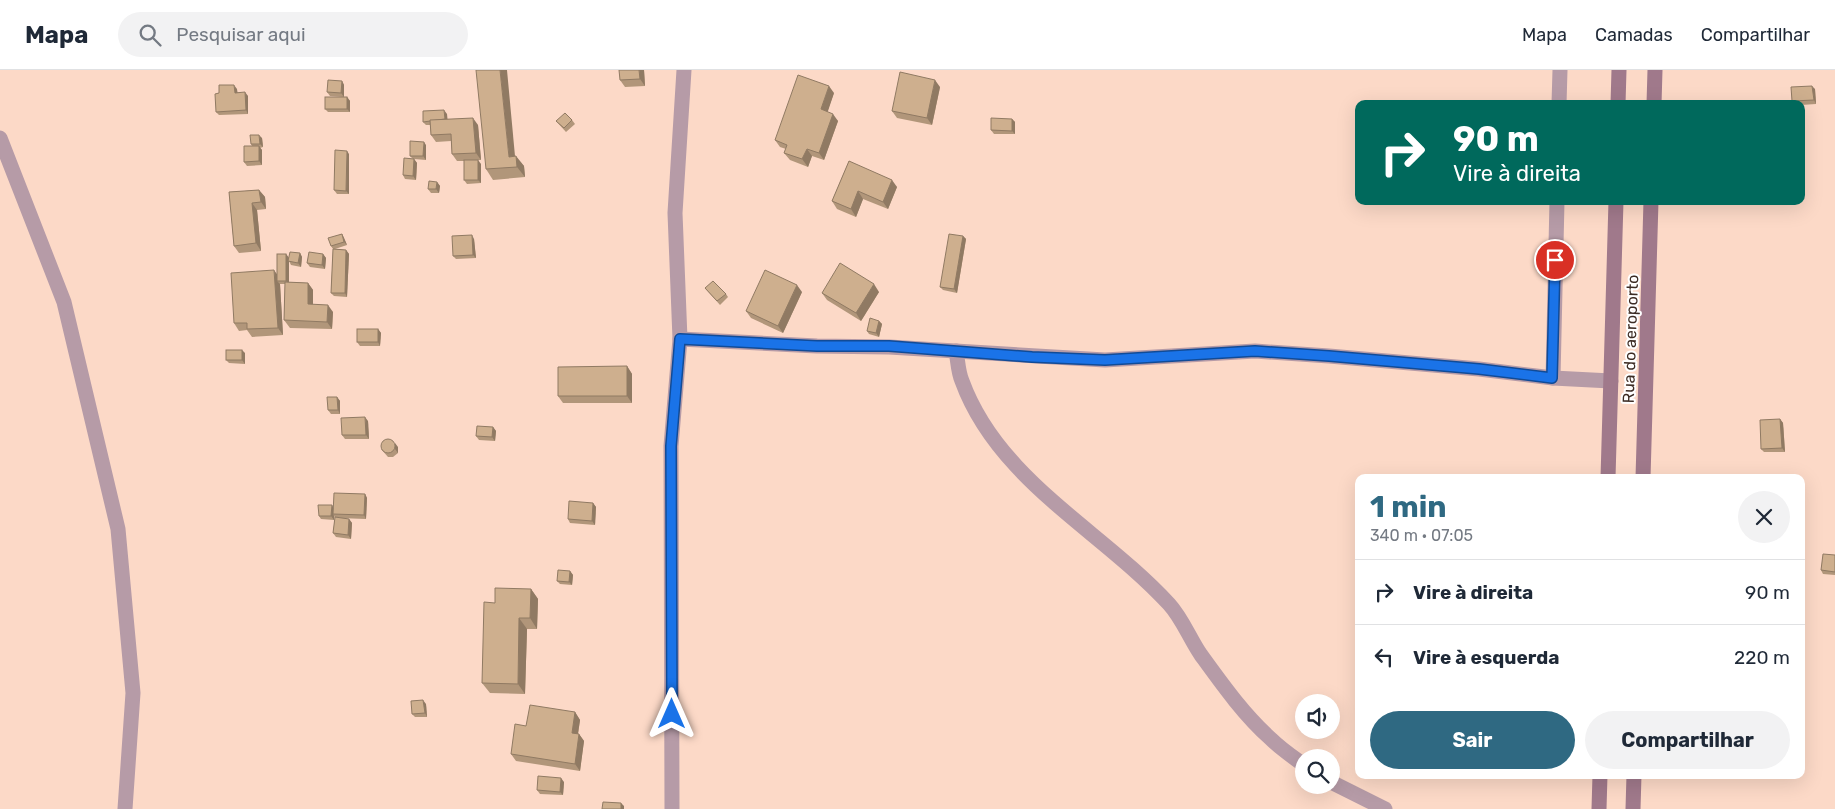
<!DOCTYPE html>
<html lang="pt">
<meta charset="utf-8">
<style>
:root{--surface:#fff;--page:#f2f2f3;--text:#1f2937;--muted:#747a83;--line:#e0e1e3;--accent:#2f6982}
body{margin:0;font-family:Rubik,sans-serif;background:var(--page);color:var(--text);height:100vh;display:flex;flex-direction:column;font-size:19px;white-space:nowrap}
*{box-sizing:border-box;margin:0}
p{font-size:16px;color:var(--muted)}
.icon{flex:none;width:28px;height:28px;fill:none;stroke:currentColor;stroke-width:2;stroke-linecap:round;stroke-linejoin:round}
.map{position:relative;flex:1;overflow:hidden}
.sheet{position:absolute;left:1355px;top:404px;width:450px;height:305px;display:flex;flex-direction:column;background:var(--surface);border-radius:10px;box-shadow:0 5px 20px #0002}
.sheet>*{flex:none}
.top-card{position:absolute;left:1355px;top:30px;width:450px;height:105px;border-radius:10px;box-shadow:0 5px 20px #0002;background:#00695c;color:#fff;overflow:hidden}
.buttons{position:absolute;left:1295px;top:624px;display:grid;gap:10px}
.buttons a{display:grid;place-items:center;width:45px;height:45px;border-radius:50%;background:var(--surface);box-shadow:0 5px 20px #0002;font-size:25px}
.pin{position:absolute;display:grid;place-items:center;width:42px;height:42px;color:#fff;margin:-21px;border:2px solid #fff;border-radius:50%;box-shadow:0 1px 5px #0007}
.me{position:absolute;width:55px;margin:-28px;rotate:0deg;stroke-linejoin:round;filter:drop-shadow(0 0 4px #0008)}
.turn{display:flex;align-items:center;gap:18px;height:105px;padding:0 15px;font-size:22px}
.turn .icon{width:65px;height:65px;stroke-width:2.5}
.turn b{display:block;font-size:35px;line-height:42px}
.round{display:grid;place-items:center;flex:none;width:52px;height:52px;border-radius:26px;background:var(--page)}
.summary{display:flex;align-items:center;justify-content:space-between;height:85px;padding:0 15px}
h1{font-size:30px;font-weight:700;line-height:38px;color:var(--accent)}
.cta{display:flex;gap:10px;margin-top:auto;padding:10px 15px}
.cta a{flex:1;height:58px;border-radius:30px;background:var(--accent);color:#fff;font-size:20px;font-weight:700;line-height:58px;text-align:center}
.cta a+a{background:var(--page);color:var(--text)}
ul{padding:0;list-style:none}
li{display:flex;align-items:center;gap:15px;height:65px;padding:0 15px;border-top:1px solid var(--line)}
li div{flex:1}
li b{display:block;font-size:19px}
li em{font-style:normal}
header{display:flex;align-items:center;gap:30px;box-sizing:border-box;height:70px;padding:0 25px;background:var(--surface);border-bottom:1px solid var(--line)}
header strong{font-size:24px}
nav{display:flex;gap:28px;margin-inline-start:auto;font-size:18px}
.search{width:350px;height:45px;background:var(--page);display:flex;align-items:center;gap:12px;box-sizing:border-box;padding:0 18px;border-radius:28px;color:var(--muted);font-size:19px}
.map>svg:first-child{display:block}
</style>
<header>
<strong>Mapa</strong>
<div class="search"><svg class="icon" aria-label="search" viewBox="0 0 24 24"><circle cx="10" cy="10" r="6"/><path d="M15 15l6 6"/></svg>Pesquisar aqui</div>
<nav><a>Mapa</a><a>Camadas</a><a>Compartilhar</a></nav>
</header>
<div class="map">
<svg width="1835" height="739" viewBox="0 0 1835 739">
<rect width="100%" height="100%" fill="#fcd9c7"/>
<g fill="none" stroke-linecap="round" stroke-linejoin="round">
<!-- lane -->
<g stroke="#b69ba7" stroke-width="15">
<path d="M956,281C958,291 958,302 962,311C998,410 1101,460 1169,534C1182,548 1190,569 1201,585C1222,614 1244,645 1271,669C1281,679 1293,687 1304,695"/>
<path d="M1331,712L1385,739"/>
</g>
<!-- street -->
<g stroke="#b69ba7" stroke-width="15">
<path d="M1559,34L1560,0"/>
<path d="M0,68L64,232L118,459L133,623L125,739"/>
<path d="M680,269L817,276L889,277L1105,290L1255,281L1329,286L1479,299L1553,308L1611,311"/>
<path d="M1553,308L1557,131"/>
<path d="M672,739L671,376L680,269L675,143L684,0"/>
</g>
<!-- secondary -->
<g stroke="#a0798b" stroke-width="15">
<path d="M1618,34L1619,0"/>
<path d="M1654,34L1655,0"/>
<path d="M1608,408L1616,131"/>
<path d="M1643,408L1651,131"/>
<path d="M1599,739L1600,705"/>
<path d="M1633,739L1634,705"/>
</g>
</g>
<!-- wall -->
<g fill="#b1967a">
<path d="M644,0L645,16L625,17L620,10Z"/>
<path d="M342,11L344,15V27L330,26L327,22Z"/>
<path d="M940,17L932,55L897,48L892,41Z"/>
<path d="M237,19V22L248,26V44L219,45L216,42L219,23Z"/>
<path d="M1815,19L1816,34L1801,35V34H1794L1792,31Z"/>
<path d="M834,23L827,42L838,51L824,90L812,86L808,97L790,90L784,83L786,79L780,77L775,70Z"/>
<path d="M347,27L350,31V42H328L325,39Z"/>
<path d="M447,44V49L478,55L481,90H468L481,94V113L467,114L464,110V91H457L452,84L451,71L436,72L431,65L430,55H426L423,52Z"/>
<path d="M1012,49L1015,52V64H994L991,60Z"/>
<path d="M572,50L575,54L566,62L556,51Z"/>
<path d="M262,68L263,77L260,78L262,80V95L247,96L244,92L252,76L251,74Z"/>
<path d="M426,75V90L414,89L417,93L416,110L405,109L403,105L413,89L410,86Z"/>
<path d="M349,84V124H337L334,120Z"/>
<path d="M515,86L524,96L525,107L493,110L486,99Z"/>
<path d="M849,91L897,117L888,139L863,129L856,147L837,139L832,131Z"/>
<path d="M437,112L440,116L439,123H431L428,119Z"/>
<path d="M259,120L265,127L266,139L257,140L261,181L239,183L234,176L229,122Z"/>
<path d="M342,164L344,168L347,175L335,179L346,180L349,184L347,227L334,226L331,223L333,179L331,176Z"/>
<path d="M963,166L966,169L957,223L943,220L940,217Z"/>
<path d="M474,169L476,188L456,189L453,186Z"/>
<path d="M300,183L302,187L301,197L291,195L289,191V212L308,213L313,220V235L333,242L332,259L290,258L284,250L285,214H280L283,265L252,267L247,260L239,261L234,253L277,204L286,184L289,188Z"/>
<path d="M323,184L326,188L325,199L310,197L307,193Z"/>
<path d="M705,218L726,224L728,227L720,235Z"/>
<path d="M802,222L783,263L751,248L746,241Z"/>
<path d="M879,222L861,251L827,230L822,223Z"/>
<path d="M879,251L882,254L879,267L869,264L867,261Z"/>
<path d="M378,259L381,263L380,276H360L357,272Z"/>
<path d="M245,283V294L229,293L226,290Z"/>
<path d="M627,296L632,304V333H563L558,326Z"/>
<path d="M337,327L340,331V344H331L328,340Z"/>
<path d="M1780,349L1783,353L1785,382H1764L1761,379Z"/>
<path d="M368,351L369,369H345L342,365Z"/>
<path d="M493,357L496,361L495,371L479,370L476,366Z"/>
<path d="M398,377V383L393,387H388L381,379Z"/>
<path d="M365,424L367,428L366,449L339,448L349,449L352,453L351,469L336,467L333,463L335,448L334,446V450L321,449L319,446L332,435L333,438Z"/>
<path d="M593,433L596,437L595,455L570,453L568,449Z"/>
<path d="M1835,485V505L1823,504L1821,500Z"/>
<path d="M570,501L573,505L572,515L560,514L557,511Z"/>
<path d="M531,519L538,529L537,559H527L525,624L490,623L482,613L495,533Z"/>
<path d="M426,634L427,647H415L412,644Z"/>
<path d="M575,642L580,650L578,664H579L584,671L580,701L516,691L511,684L526,656Z"/>
<path d="M564,712L563,725L540,724L537,720Z"/>
</g>
<!-- shaded-wall -->
<g fill="#907a63">
<path d="M500,0H507L516,97L509,87Z"/>
<path d="M639,0H644L645,16L640,9Z"/>
<path d="M935,10L940,17L932,55L927,48Z"/>
<path d="M342,11L344,15V27L341,23Z"/>
<path d="M234,15L237,19L238,26L235,23Z"/>
<path d="M829,16L834,23L826,47L821,39Z"/>
<path d="M1812,16L1815,19L1816,34L1814,30Z"/>
<path d="M245,22L248,26V44L246,40Z"/>
<path d="M347,27L350,31V42L347,39Z"/>
<path d="M444,40L447,44L448,54L445,50Z"/>
<path d="M833,44L838,51L824,90L819,83Z"/>
<path d="M473,48L478,55L481,90L476,83Z"/>
<path d="M1012,49L1015,52V64L1012,61Z"/>
<path d="M259,65L262,68L263,77L260,74Z"/>
<path d="M424,72L426,75V90L423,86Z"/>
<path d="M259,76L262,80V95L259,91Z"/>
<path d="M807,79L812,86L808,97L802,89Z"/>
<path d="M347,81L349,84V124L346,121Z"/>
<path d="M516,86L524,96L525,107L517,97Z"/>
<path d="M414,89L417,93L416,110L413,106Z"/>
<path d="M478,90L481,94V113L478,110Z"/>
<path d="M892,110L897,117L888,139L883,132Z"/>
<path d="M437,112L440,116L439,123L436,119Z"/>
<path d="M259,120L265,127L266,139L261,132Z"/>
<path d="M858,121L863,129L856,147L851,139Z"/>
<path d="M252,133L257,140L261,181L256,173Z"/>
<path d="M342,164L344,168L347,175L344,172Z"/>
<path d="M472,165L474,169L476,188L473,185Z"/>
<path d="M963,166L966,169L957,223L954,219Z"/>
<path d="M346,180L349,184L347,227L345,223Z"/>
<path d="M300,183L302,187L301,197L298,193Z"/>
<path d="M286,184L289,188V214L286,211Z"/>
<path d="M323,184L326,188L325,199L322,195Z"/>
<path d="M274,200L279,207L277,211L280,214L283,265L278,258Z"/>
<path d="M308,213L313,220V242L308,234Z"/>
<path d="M874,214L879,222L861,251L856,243Z"/>
<path d="M797,215L802,222L783,263L778,256Z"/>
<path d="M328,235L333,242L332,259L327,252Z"/>
<path d="M879,251L882,254L879,267L876,263Z"/>
<path d="M378,259L381,263L380,276L378,272Z"/>
<path d="M242,280L245,283V294L242,290Z"/>
<path d="M627,296L632,304V333L627,326Z"/>
<path d="M337,327L340,331V344L338,340Z"/>
<path d="M365,347L368,351L369,369L366,365Z"/>
<path d="M1780,349L1783,353L1785,382L1782,378Z"/>
<path d="M493,357L496,361L495,371L492,367Z"/>
<path d="M395,373L398,377V383L395,379Z"/>
<path d="M365,424L367,428L366,449L364,445Z"/>
<path d="M593,433L596,437L595,455L592,451Z"/>
<path d="M332,435L334,439L333,444L334,446V450L331,446Z"/>
<path d="M349,449L352,453L351,469L348,465Z"/>
<path d="M570,501L573,505L572,515L569,512Z"/>
<path d="M531,519L538,529L537,559L530,548Z"/>
<path d="M519,548L527,559L525,624L518,614Z"/>
<path d="M423,630L426,634L427,647L425,643Z"/>
<path d="M575,642L580,650L577,670L572,663Z"/>
<path d="M579,664L584,671L580,701L575,694Z"/>
<path d="M561,708L564,712L563,725L560,722Z"/>
<path d="M621,733L624,736V739H621Z"/>
</g>
<!-- building -->
<g fill="#ceaf8e" stroke="#907a63">
<path d="M476,0H500L509,87L516,86L517,97L486,99Z"/>
<path d="M619,0H639L640,9L620,10Z"/>
<path d="M900,2L935,10L927,48L892,41Z"/>
<path d="M798,5L829,16L821,39L833,44L819,83L807,79L802,89L784,83L787,75L775,70Z"/>
<path d="M328,10L342,11L341,23L327,22Z"/>
<path d="M219,15H234L235,23L245,22L246,40L216,42L215,24L219,23Z"/>
<path d="M1812,16L1814,30L1792,31L1791,17Z"/>
<rect x="325" y="27" width="22" height="12"/>
<path d="M444,40L445,49L423,52V41Z"/>
<path d="M565,43L572,50L564,58L556,51Z"/>
<path d="M473,48L476,83L452,84L451,64L431,65L430,50Z"/>
<path d="M991,48L1012,49V61L991,60Z"/>
<path d="M250,65H259L260,74H251Z"/>
<path d="M410,71L424,72L423,86H410Z"/>
<path d="M244,76H259V91L244,92Z"/>
<path d="M335,80L347,81L346,121L334,120Z"/>
<path d="M404,88L414,89L413,106L403,105Z"/>
<rect x="464" y="90" width="14" height="20"/>
<path d="M849,91L892,110L883,132L858,121L851,139L832,131Z"/>
<path d="M429,111L437,112L436,119H428Z"/>
<path d="M259,120L261,132L252,133L256,173L234,176L229,122Z"/>
<path d="M342,164L344,172L331,176L328,168Z"/>
<path d="M949,164L963,166L954,219L940,217Z"/>
<path d="M472,165L473,185L453,186L452,166Z"/>
<path d="M333,179L346,180L345,223H331Z"/>
<path d="M290,182L300,183L298,193L288,191Z"/>
<path d="M309,182L323,184L322,195L307,193Z"/>
<rect x="277" y="184" width="9" height="27"/>
<path d="M840,193L874,214L856,243L822,223Z"/>
<path d="M274,200L278,258L247,259V253H234L231,203Z"/>
<path d="M765,200L797,215L778,256L746,241Z"/>
<path d="M713,211L726,224L717,231L705,218Z"/>
<path d="M285,212L308,213V234L328,235L327,252L284,250Z"/>
<path d="M870,248L879,251L876,263L867,261Z"/>
<rect x="357" y="259" width="21" height="13"/>
<rect x="226" y="280" width="16" height="10"/>
<path d="M627,296V326H558V297Z"/>
<path d="M327,327H337L338,340H328Z"/>
<path d="M365,347L366,365H342L341,348Z"/>
<path d="M1780,349L1782,378L1761,379L1760,350Z"/>
<path d="M477,356L493,357L492,367L476,366Z"/>
<circle cx="388" cy="376" r="7"/>
<path d="M334,423L365,424L364,445L333,444Z"/>
<path d="M569,431L593,433L592,451L568,449Z"/>
<path d="M318,435H332L331,446H319Z"/>
<path d="M335,447L349,449L348,465L333,463Z"/>
<path d="M1823,484L1835,485V502L1821,500Z"/>
<path d="M558,500L570,501L569,512L557,511Z"/>
<path d="M495,518L531,519L530,548H519L518,614L482,613L484,532L495,533Z"/>
<path d="M423,630L425,643L412,644L411,631Z"/>
<path d="M530,635L575,642L572,663L579,664L575,694L511,684L515,654L526,656Z"/>
<path d="M538,706L561,708L560,722L537,720Z"/>
<path d="M603,732L621,733V739H602Z"/>
</g>
<g fill="none" stroke-linecap="round" stroke-linejoin="round">
<defs>
<path id="route" d="M672,644L671,376L680,269L817,276H889L1032,287L1105,290L1255,281L1329,286L1479,299L1552,308L1555,190"/>
</defs>
<!-- route casing -->
<use href="#route" stroke="#114b97" stroke-width="12"/>
<!-- route -->
<use href="#route" stroke="#1a73e8" stroke-width="9"/>
</g>
<g text-anchor="middle" stroke-width="4" stroke-linejoin="round" paint-order="stroke">
<!-- street labels -->
<g font-size="16" fill="#3d2c24" stroke="#fff">
<text transform="translate(1630 269) rotate(-88)" y="6">Rua do aeroporto</text>
</g>
</g>
</svg>
<div class="buttons">
<a><svg class="icon" aria-label="sound" viewBox="0 0 24 24"><path d="M4 9h4l5-4v14l-5-4H4zM17 9q2 3 0 6"/></svg></a>
<a><svg class="icon" aria-label="search" viewBox="0 0 24 24"><circle cx="10" cy="10" r="6"/><path d="M15 15l6 6"/></svg></a>
</div>
<div class="pin" style="left:1555px;top:190px;background:#d93025"><svg class="icon" aria-label="arrive" viewBox="0 0 24 24"><path d="M6 21V4h12l-3 4 3 4H6"/></svg></div>
<svg class="me" style="left:672px;top:644px" viewBox="-20 -20 40 40"><path d="M0-17L14 15 0 8-14 15z" fill="#1a73e8" stroke="#fff" stroke-width="4"/></svg>
<div class="top-card">
<div class="turn"><svg class="icon" aria-label="right" viewBox="0 0 24 24"><path d="M7 20v-9h11M14 6l5 5-5 5"/></svg><div><b>90 m</b>Vire à direita</div></div>
</div>
<section class="sheet">
<div class="summary"><div><h1>1 min</h1><p>340 m · 07:05</p></div><a class="round"><svg class="icon" aria-label="close" viewBox="0 0 24 24"><path d="M6 6l12 12M18 6L6 18"/></svg></a></div>
<ul>
<li><svg class="icon" aria-label="right" viewBox="0 0 24 24"><path d="M7 20v-9h11M14 6l5 5-5 5"/></svg><div><b>Vire à direita</b></div><em>90 m</em></li>
<li><svg class="icon" aria-label="left" viewBox="0 0 24 24"><path d="M17 20v-9H6M10 6l-5 5 5 5"/></svg><div><b>Vire à esquerda</b></div><em>220 m</em></li>
</ul>
<div class="cta"><a>Sair</a><a>Compartilhar</a></div>
</section>
</div>
